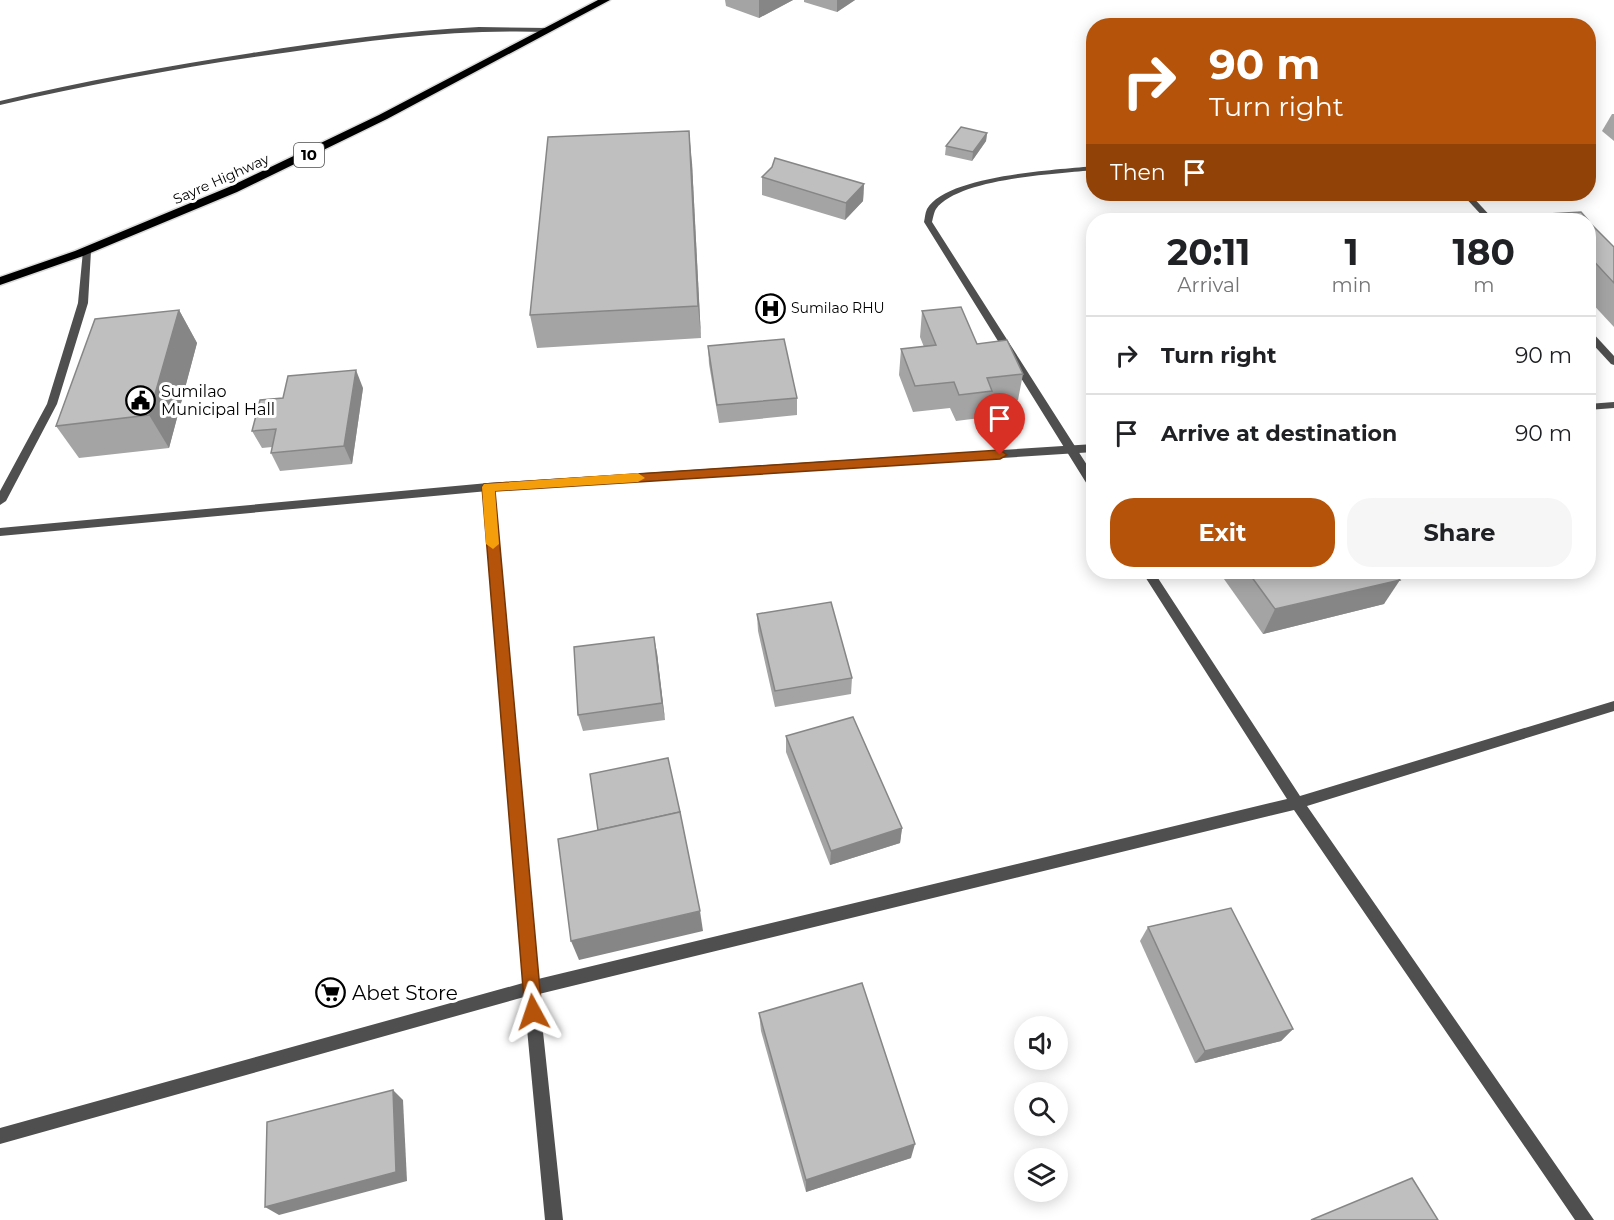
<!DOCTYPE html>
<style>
:root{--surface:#fff;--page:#f6f6f6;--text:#202124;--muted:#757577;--line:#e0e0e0;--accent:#b45309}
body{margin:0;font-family:Montserrat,sans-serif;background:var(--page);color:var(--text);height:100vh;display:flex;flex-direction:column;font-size:22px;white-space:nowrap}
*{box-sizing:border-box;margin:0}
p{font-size:20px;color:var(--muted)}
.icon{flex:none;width:33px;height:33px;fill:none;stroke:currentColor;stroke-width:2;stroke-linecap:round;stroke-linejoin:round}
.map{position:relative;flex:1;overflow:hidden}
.panel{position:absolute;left:1086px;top:213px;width:510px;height:366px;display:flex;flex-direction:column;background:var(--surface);border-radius:24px;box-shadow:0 3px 15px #0003}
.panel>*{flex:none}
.hud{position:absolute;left:1086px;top:18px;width:510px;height:183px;border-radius:24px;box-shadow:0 3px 15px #0003;background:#b45309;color:#fff;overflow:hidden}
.tools{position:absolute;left:1014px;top:1016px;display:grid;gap:12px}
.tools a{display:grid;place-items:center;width:54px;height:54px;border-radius:50%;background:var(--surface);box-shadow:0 3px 15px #0003;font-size:30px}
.pin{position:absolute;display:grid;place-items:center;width:51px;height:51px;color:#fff;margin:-62px -26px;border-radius:50% 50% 50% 0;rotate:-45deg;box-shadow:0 0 6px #0007}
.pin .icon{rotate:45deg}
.me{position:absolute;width:66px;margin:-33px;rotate:355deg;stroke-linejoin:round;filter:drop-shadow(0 0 4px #0008)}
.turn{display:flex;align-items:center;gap:21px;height:126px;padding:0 24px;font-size:27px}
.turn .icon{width:78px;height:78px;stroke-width:2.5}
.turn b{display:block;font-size:42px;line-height:51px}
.then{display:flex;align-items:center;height:57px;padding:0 24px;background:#0003;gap:12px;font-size:22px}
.eta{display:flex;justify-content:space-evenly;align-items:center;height:102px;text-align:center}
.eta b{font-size:36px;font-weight:700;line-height:42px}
.button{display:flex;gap:12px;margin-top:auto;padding:12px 24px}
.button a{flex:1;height:69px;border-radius:24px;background:var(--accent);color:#fff;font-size:24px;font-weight:700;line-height:69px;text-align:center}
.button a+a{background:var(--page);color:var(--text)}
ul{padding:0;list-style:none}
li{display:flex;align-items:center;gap:18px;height:78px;padding:0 24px;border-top:2px solid var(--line)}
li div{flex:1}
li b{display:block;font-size:22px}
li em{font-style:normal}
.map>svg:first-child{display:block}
</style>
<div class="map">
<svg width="1614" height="1220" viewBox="0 0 1614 1220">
<rect width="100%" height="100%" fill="#fff"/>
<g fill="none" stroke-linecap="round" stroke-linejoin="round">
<defs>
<path id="trunk" d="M598,0H610L387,119L237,192L83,256L0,285V277L75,251L229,187L379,115Z"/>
</defs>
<!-- trunk casing -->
<use href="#trunk" stroke="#dbdbdb" stroke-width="3"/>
<!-- service -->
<path fill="#4f4f4f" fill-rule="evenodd" d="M87,248L91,251L88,303L57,404L6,501L0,505V491L47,404L78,303L83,251Z"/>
<!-- minor -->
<g fill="#4f4f4f" fill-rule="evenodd">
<path d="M479,27L548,28L551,30L548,32C461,29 376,39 290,52C193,65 96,83 0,105V101C83,81 167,66 252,53C327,41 402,31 479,27Z"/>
<path d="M1094,166V170C1057,174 959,178 936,209C934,212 933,218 932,222L1094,476V490L1090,489L924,222C925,218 925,213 927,209C947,175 1057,170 1094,166Z"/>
<path d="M1462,194H1470L1494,220H1486Z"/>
<path d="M1588,330L1591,331L1614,356V365L1611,364L1588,339Z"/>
<path d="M488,483L493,487L538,979L1287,799L1142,572H1154L1300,796L1614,701V711L1307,806L1594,1220H1575L1294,810L539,994L563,1220H545L524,997L0,1144V1128L523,983L483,487Z"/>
</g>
<!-- tertiary -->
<g fill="#4f4f4f" fill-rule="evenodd">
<path d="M1614,402V408L1588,410V404Z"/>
<path d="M1094,444V452L488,491L0,536V528L488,483Z"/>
</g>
<!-- trunk -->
<use href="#trunk" fill="#000" fill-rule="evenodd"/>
</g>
<!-- wall -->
<g fill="#a4a4a4">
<path d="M725,0H793L759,18L726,6Z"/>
<path d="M804,0H855L837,12L804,2Z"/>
<path d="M1612,114H1614V141L1602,131Z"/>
<path d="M987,133L986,141L972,161L945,155L946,146Z"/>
<path d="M692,163L701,338L537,348L530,315Z"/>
<path d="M762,177L864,184L863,201L845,220L762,195Z"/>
<path d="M1550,214L1588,220H1546Z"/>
<path d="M1588,221L1614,247V327L1588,299Z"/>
<path d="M179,310L197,343L169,448L79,458L56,426Z"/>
<path d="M922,311L977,344L1023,374L1018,400L990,403L988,417L956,421L950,408L913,412L899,375L901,349L924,347L920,337Z"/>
<path d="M708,346L797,398V415L719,423L709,364Z"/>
<path d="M363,388L352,464L280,471L271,453L272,447L262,448L252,431L283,398Z"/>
<path d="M1219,572H1393L1384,604L1263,634Z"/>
<path d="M757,614L852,678L851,694L775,707L758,631Z"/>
<path d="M657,653L665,720L583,731L578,715Z"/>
<path d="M786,736L902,828L900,843L830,865L786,752Z"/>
<path d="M1148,927L1293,1029L1281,1041L1195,1063L1140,941Z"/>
<path d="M759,1013L911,1158L806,1192L761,1031Z"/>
</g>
<!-- shaded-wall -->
<g fill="#868686">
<path d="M759,0H793L759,18Z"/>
<path d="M837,0H855L837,12Z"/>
<path d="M689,131L692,163L701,338L698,306Z"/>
<path d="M987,133L986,141L972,161L973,152Z"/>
<path d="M864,184L863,201L845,220L846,203Z"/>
<path d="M179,310L197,343L169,448L149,415Z"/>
<path d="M356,370L363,388L352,464L344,446Z"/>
<path d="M1400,580L1384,604L1263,634L1275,609Z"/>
<path d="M654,637L657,653L665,720L662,703Z"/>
<path d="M902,828L900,843L830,865L831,851Z"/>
<path d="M700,911L703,931L579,960L571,941Z"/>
<path d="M1293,1029L1281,1041L1195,1063L1205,1051Z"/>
<path d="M393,1090L403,1100L407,1181L279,1215L265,1207Z"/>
<path d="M915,1144L911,1158L806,1192V1180Z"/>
</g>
<!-- building -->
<g fill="#bfbfbf" stroke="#868686" stroke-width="1.5">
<path d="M961,127L987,133L973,152L946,146Z"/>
<path d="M689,131L698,306L530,315L548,137Z"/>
<path d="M775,158L864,184L846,203L762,177L772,167Z"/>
<path d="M1581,212L1588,220H1556L1550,214Z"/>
<path d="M1588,221L1614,247V283L1588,255Z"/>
<path d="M961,307L977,344L1007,340L1023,374L987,378L992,391L959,395L954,382L915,386L901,349L936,345L922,311Z"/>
<path d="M179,310L149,415L56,426L95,319Z"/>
<path d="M784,339L797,398L717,405L708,346Z"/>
<path d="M356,370L344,446L271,453L276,429L252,431L260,400L283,398L288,376Z"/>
<path d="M1248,572H1393L1400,580L1275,609Z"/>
<path d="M831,602L852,678L775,691L757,614Z"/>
<path d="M654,637L662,703L578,715L574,647Z"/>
<path d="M853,717L902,828L831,851L786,736Z"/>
<path d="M668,758L680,812L598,830L590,774Z"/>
<path d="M680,812L700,911L571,941L558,839Z"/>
<path d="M1231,908L1293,1029L1205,1051L1148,927Z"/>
<path d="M862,983L915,1144L806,1180L759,1013Z"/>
<path d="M393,1090L396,1172L265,1207L267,1122Z"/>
<path d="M1412,1178L1438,1220H1311Z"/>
</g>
<!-- route -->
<path fill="#b45309" stroke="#753606" stroke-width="1.5" d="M1000,450L1007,455L1000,459L495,491L542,1012L540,1018L533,1020L527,1018L525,1012L482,487L484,484Z"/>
<!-- slow -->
<path fill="#f59e0b" d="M638,473L645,478L638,482L495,491L499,544L493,549L486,544L482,487L484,484Z"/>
<!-- icons -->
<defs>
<symbol id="hospital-ring" viewBox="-11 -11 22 22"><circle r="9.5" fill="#fff" stroke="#000" stroke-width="1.5"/><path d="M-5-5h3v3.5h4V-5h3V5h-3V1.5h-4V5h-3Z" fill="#000"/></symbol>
<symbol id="civic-ring" viewBox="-11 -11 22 22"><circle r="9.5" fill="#fff" stroke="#000" stroke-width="1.5"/><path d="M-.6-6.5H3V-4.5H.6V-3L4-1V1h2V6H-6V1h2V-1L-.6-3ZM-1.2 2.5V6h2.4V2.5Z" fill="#000"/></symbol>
<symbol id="supermarket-ring" viewBox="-11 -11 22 22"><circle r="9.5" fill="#fff" stroke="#000" stroke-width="1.5"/><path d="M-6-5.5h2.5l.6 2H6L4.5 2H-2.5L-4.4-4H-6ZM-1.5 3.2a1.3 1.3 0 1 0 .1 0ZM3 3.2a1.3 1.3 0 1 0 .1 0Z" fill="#000"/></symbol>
</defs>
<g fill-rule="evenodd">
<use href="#hospital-ring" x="754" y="292" width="33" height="33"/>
<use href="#civic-ring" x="124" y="384" width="33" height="33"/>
<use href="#supermarket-ring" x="314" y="976" width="33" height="33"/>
</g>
<g text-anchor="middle" stroke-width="6" stroke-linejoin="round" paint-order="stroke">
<!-- far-street labels -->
<g font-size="14" fill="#000" stroke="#fff">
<text transform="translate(221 179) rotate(-24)" y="5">Sayre Highway</text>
</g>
<!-- far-poi labels -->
<g font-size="14" fill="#000" stroke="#fff" text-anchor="start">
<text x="791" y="313">Sumilao RHU</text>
</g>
<!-- shield labels -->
<rect fill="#fff" stroke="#4c4c4c" stroke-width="1.5" x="294" y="143" width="30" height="24" rx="4.5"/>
<g font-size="15" font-weight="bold" fill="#000">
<text x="309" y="160">10</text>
</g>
<!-- poi labels -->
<g font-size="16" fill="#000" stroke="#fff" text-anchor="start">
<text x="161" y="397">Sumilao<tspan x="161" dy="18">Municipal Hall</tspan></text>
</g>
<!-- near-poi labels -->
<g font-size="20" fill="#000" stroke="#fff" text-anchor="start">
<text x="352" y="1000">Abet Store</text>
</g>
</g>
</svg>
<div class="tools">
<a><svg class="icon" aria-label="sound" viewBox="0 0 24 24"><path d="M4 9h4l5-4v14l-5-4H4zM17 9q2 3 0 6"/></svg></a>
<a><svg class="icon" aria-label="search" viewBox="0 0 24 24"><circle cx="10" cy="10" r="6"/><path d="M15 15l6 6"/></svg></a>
<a><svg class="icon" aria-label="layers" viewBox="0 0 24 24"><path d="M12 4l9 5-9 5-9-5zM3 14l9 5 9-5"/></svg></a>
</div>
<div class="pin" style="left:1000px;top:455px;background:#d93025"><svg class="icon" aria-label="arrive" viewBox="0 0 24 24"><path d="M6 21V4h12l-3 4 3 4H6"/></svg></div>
<svg class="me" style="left:533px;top:1012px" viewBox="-20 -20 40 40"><path d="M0-17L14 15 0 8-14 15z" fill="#b45309" stroke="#fff" stroke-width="4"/></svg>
<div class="hud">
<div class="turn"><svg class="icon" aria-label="right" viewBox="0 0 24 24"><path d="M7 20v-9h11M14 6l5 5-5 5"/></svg><div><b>90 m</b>Turn right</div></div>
<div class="then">Then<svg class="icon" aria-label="arrive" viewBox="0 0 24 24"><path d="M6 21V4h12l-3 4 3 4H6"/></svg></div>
</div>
<section class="panel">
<div class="eta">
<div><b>20:11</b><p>Arrival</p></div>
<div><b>1</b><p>min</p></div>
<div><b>180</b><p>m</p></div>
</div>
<ul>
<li><svg class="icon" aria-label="right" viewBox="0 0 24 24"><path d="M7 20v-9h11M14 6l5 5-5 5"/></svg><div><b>Turn right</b></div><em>90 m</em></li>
<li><svg class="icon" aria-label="arrive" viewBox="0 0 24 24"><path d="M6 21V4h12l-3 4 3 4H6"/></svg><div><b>Arrive at destination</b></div><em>90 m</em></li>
</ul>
<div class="button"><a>Exit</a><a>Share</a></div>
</section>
</div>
